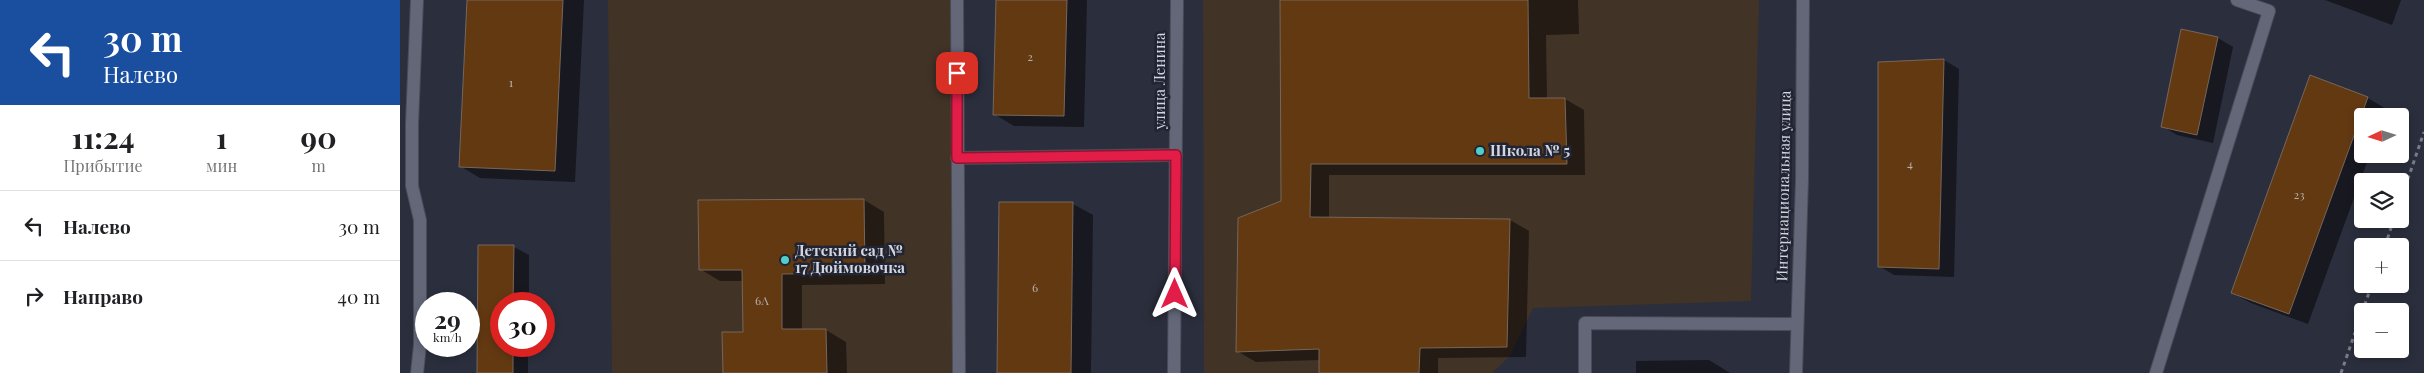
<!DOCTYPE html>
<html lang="ru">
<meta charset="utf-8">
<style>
:root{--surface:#fff;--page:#f6f6f6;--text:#202124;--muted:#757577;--line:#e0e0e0}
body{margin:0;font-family:"Playfair Display",serif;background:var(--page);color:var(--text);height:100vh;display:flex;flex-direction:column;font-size:19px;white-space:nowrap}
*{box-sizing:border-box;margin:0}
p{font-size:16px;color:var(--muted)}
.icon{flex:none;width:28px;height:28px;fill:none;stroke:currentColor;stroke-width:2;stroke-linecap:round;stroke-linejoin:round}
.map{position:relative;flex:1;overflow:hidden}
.sheet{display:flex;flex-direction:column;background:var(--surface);width:400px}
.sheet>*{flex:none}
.guide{background:#1a4fa0;color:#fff;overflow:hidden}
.needle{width:32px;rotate:266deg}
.tools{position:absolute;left:1954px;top:108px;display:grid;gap:10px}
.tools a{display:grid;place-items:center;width:55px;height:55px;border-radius:5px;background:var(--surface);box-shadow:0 2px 8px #0003;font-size:25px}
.speed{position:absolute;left:15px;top:292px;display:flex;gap:10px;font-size:25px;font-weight:700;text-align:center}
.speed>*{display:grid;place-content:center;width:65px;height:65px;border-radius:50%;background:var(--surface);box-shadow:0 2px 8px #0003;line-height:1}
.speed small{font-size:12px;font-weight:400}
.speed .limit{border:8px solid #d22;background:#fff;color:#111}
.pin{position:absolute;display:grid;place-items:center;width:42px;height:42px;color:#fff;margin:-21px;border-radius:10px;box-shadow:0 2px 8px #0006}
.me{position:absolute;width:55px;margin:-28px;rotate:0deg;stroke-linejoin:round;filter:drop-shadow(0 0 4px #0008)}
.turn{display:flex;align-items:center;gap:18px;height:105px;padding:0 20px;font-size:22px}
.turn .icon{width:65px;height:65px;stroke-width:2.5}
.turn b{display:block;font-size:35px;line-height:42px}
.eta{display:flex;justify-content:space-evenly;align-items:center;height:85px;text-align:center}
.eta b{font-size:30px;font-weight:700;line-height:35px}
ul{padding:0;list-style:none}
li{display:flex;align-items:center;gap:15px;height:70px;padding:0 20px;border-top:1px solid var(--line)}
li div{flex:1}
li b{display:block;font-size:19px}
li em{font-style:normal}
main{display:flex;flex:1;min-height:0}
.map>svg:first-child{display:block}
</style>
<main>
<section class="sheet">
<div class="guide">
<div class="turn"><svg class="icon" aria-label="left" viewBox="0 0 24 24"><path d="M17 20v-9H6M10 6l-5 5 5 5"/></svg><div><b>30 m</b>Налево</div></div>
</div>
<div class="eta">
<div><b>11:24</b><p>Прибытие</p></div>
<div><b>1</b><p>мин</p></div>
<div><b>90</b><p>m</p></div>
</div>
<ul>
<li><svg class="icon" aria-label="left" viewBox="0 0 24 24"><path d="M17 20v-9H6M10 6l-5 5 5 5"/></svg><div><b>Налево</b></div><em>30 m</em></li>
<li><svg class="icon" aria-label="right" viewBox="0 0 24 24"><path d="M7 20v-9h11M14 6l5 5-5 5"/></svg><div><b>Направо</b></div><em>40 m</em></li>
</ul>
</section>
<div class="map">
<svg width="2024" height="373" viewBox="0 0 2024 373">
<rect width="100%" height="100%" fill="#2b2e3c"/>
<!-- education -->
<g fill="#423327">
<path d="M208,0H557L562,373H212Z"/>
<path d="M803,0H1359L1351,301L1133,308L1110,356L1092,373H804Z"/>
</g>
<!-- shadow -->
<g fill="#0007">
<path d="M69,0H184L175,182L80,178L60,166Z"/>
<path d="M597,0H687L684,127L614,126L594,114Z"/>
<path d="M882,0H1178L1179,34L1146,35L1147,99H1165L1184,110L1185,175H929V218L1110,220L1129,231L1126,357L1038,358V373H920V360L856,362L837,351L882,202Z"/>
<path d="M1925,0H2001L1992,25Z"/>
<path d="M1782,30L1818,38L1833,47L1813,143L1777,135L1762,126Z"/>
<path d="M1544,60L1559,69L1554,277L1494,275L1479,266Z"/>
<path d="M1968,98L1986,109L1983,116H1962V154H1970L1908,324L1851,303L1832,293Z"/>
<path d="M464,200L484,212L485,284L402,285V330H426L446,342L447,373H324L344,333V281H320L300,269V201Z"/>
<path d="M673,204L693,215L691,373H598Z"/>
<path d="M114,247L129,255V304H101V346H128V373H78Z"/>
<path d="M1309,360L1330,373H1236V361Z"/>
</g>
<!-- building -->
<g fill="#633912" stroke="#76675b">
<path d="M67,0H163L155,171L59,167Z"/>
<path d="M596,0H667L664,116L593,115Z"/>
<path d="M880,0H1128L1129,98H1165L1167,164H911L910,217L1110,219L1107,347L1020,348L1019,373H919V349L836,352L838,218L881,201Z"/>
<path d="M1781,29L1818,37L1797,135L1761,127Z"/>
<path d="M1544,59L1539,269L1478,267V62Z"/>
<path d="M1910,75L1968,97L1889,314L1831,293Z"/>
<path d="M464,199L465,273L382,274V329H426L427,373H323L322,332H343L342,270H299L298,200Z"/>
<path d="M599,202H673L671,373H597Z"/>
<path d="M78,245H114L113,304H101V346H113V373H77Z"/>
</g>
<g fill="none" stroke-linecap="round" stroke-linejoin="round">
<defs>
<g id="service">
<path d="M17,0L12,124V186L20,220V345L17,373"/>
<path d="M557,0L559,373"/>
<path d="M557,158L776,155"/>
<path d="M1185,373V323L1397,324"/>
<path d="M1756,373L1869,11L1837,0"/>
</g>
<g id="minor">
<path d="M774,373L777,0"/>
<path d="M1396,373L1402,179L1403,0"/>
</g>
</defs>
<!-- service casing -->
<use href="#service" stroke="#494c58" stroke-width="14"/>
<!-- minor casing -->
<use href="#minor" stroke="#494c58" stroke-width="14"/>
<!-- path -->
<g stroke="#797c88" stroke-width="3" stroke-dasharray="4 4" stroke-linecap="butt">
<path d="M2000,202L2024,132"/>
<path d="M1985,246L1994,219"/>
<path d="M1941,373L1972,284"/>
</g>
<!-- service -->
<use href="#service" stroke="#636778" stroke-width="12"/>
<!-- minor -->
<use href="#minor" stroke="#636778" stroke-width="12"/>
</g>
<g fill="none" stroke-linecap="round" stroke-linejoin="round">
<defs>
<path id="route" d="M557,73V158L776,155L775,294"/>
</defs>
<!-- route casing -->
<use href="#route" stroke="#92132f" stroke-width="12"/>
<!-- route -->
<use href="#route" stroke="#e11d48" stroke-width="9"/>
</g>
<!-- markers -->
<g fill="#53cdca" stroke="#212432" stroke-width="2">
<circle cx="1080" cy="151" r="5"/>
<circle cx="385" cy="260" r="5"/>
</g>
<g text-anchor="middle" stroke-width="5" stroke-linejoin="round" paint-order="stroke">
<!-- number labels -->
<g font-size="12" fill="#b7afac">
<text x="630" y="61">2</text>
<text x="111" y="87">1</text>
<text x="1510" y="168">4</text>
<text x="1899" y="199">23</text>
<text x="635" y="292">6</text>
<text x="362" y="305">6А</text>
</g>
<!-- street labels -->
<g font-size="15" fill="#d3d6df" stroke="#212432">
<text transform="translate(760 81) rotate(-90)" y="5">улица Ленина</text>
<text transform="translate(1384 186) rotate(-89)" y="5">Интернациональная улица</text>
</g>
<!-- poi labels -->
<g font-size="15" font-weight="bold" fill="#d3d6df" stroke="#212432" text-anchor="start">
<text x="1090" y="156">Школа № 5</text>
<text x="395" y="256">Детский сад №<tspan x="395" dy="17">17 Дюймовочка</tspan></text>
</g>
</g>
</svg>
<div class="tools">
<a><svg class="needle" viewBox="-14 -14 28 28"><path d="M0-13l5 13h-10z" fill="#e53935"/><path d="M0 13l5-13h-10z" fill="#757577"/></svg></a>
<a><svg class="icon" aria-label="layers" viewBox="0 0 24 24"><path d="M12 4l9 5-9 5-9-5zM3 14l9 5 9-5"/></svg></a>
<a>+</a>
<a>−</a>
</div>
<div class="speed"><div>29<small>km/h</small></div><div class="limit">30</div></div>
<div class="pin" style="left:557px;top:73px;background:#d93025"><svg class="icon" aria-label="arrive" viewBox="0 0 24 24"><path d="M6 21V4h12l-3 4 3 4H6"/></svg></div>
<svg class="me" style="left:775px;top:294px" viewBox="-20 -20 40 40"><path d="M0-17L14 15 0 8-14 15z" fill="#e11d48" stroke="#fff" stroke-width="4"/></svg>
</div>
</main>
